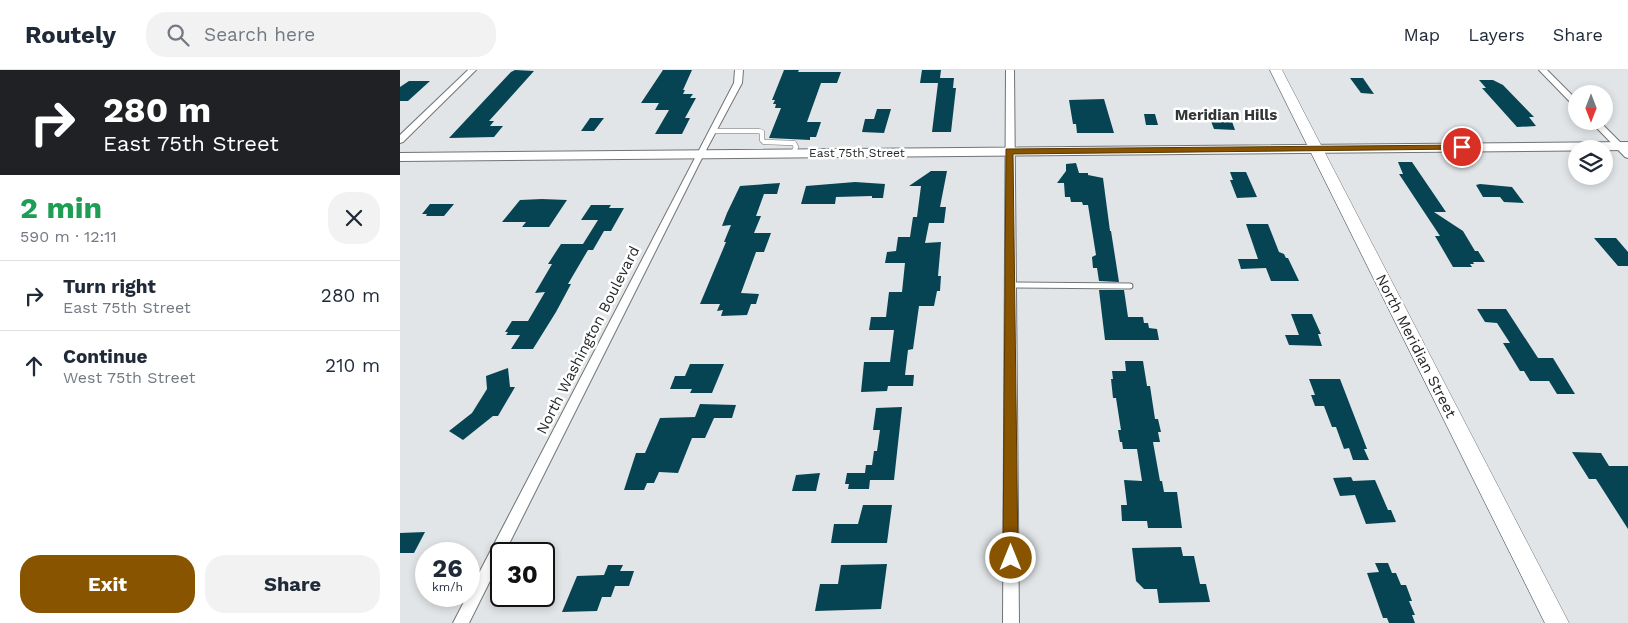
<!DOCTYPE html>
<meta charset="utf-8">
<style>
:root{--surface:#fff;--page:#f2f2f3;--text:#1f2937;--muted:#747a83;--line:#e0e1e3;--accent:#885400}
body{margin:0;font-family:"Work Sans",sans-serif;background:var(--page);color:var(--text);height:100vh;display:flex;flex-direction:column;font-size:19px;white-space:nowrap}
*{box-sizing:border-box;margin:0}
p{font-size:16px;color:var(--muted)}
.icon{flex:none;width:28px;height:28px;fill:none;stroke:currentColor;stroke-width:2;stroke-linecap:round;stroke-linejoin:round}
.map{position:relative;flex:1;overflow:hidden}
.side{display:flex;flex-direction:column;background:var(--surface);width:400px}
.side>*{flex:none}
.guide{background:#202124;color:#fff;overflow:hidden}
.needle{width:32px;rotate:180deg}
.buttons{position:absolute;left:1168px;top:15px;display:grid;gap:10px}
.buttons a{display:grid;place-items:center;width:45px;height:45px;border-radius:50%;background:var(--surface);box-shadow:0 2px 8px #0003;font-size:25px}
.speed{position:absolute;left:15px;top:472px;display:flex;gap:10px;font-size:25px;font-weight:700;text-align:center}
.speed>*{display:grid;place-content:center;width:65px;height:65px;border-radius:50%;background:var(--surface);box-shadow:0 2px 8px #0003;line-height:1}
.speed small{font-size:12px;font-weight:400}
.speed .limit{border:2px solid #111;border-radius:8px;background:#fff;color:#111}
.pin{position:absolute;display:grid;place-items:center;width:42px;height:42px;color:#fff;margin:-21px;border:2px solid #fff;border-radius:50%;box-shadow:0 1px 5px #0007}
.me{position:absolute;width:55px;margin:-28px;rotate:0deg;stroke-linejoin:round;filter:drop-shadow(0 0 4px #0008)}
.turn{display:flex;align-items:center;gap:18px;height:105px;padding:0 20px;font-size:22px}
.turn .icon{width:65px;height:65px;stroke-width:2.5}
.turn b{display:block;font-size:35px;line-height:42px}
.round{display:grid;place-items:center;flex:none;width:52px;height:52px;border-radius:20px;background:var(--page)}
.overview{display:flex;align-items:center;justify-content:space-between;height:85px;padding:0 20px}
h1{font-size:30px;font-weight:700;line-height:38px;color:#1e9e55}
.action{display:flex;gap:10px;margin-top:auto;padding:10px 20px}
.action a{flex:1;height:58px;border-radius:20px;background:var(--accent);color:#fff;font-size:20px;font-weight:700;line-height:58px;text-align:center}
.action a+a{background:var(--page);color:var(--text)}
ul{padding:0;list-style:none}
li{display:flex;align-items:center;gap:15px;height:70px;padding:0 20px;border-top:1px solid var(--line)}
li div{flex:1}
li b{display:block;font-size:19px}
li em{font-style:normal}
header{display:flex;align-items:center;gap:30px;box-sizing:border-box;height:70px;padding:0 25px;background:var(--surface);border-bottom:1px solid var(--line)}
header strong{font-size:24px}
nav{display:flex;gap:28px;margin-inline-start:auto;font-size:18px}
.search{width:350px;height:45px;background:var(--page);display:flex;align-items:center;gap:12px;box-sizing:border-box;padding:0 18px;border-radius:20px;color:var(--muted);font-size:19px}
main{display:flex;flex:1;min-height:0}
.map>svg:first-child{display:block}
</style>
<header>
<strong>Routely</strong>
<div class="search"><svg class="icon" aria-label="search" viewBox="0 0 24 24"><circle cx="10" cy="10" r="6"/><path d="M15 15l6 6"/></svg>Search here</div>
<nav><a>Map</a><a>Layers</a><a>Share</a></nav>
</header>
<main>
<section class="side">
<div class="guide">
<div class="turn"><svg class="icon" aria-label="right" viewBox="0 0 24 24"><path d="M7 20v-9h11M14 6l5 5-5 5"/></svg><div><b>280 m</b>East 75th Street</div></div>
</div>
<div class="overview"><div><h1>2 min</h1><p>590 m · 12:11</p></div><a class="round"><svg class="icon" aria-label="close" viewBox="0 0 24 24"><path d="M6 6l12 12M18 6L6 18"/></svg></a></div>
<ul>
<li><svg class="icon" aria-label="right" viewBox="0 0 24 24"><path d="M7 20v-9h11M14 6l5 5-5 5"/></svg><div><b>Turn right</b><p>East 75th Street</p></div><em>280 m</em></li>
<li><svg class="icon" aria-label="ahead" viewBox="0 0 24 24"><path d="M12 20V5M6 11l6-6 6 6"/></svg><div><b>Continue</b><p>West 75th Street</p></div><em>210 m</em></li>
</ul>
<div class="action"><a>Exit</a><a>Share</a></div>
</section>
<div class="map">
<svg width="1228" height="553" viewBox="0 0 1228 553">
<rect width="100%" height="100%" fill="#e1e5e7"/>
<!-- building -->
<g fill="#064454">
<path d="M115,0L134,1L89,51H94L90,56H103L94,67L49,68L111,2Z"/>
<path d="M263,0H292L283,20H285L283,24H293L290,28H296L285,48H290L282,64H255L269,40H255L259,33H241Z"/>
<path d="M384,0H399L398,2H441L437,13H421L407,52H421L416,67H410V70L369,68L381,38H375L376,34H373L375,30H372Z"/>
<path d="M522,0H541L540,8H554L553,18H556L551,62H532L538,13H520Z"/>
<path d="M950,8H963L974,24L961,23Z"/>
<path d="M1079,10H1093L1103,15L1134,47H1129L1136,56L1117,57L1082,18H1086Z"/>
<path d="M9,11H30L8,31H0V17Z"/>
<path d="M704,29L714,63H677L676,54H673L669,30Z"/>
<path d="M477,39H491L484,63L462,62L465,49H474Z"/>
<path d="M744,44H755L758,55H746Z"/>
<path d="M809,46H830L835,60L814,59Z"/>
<path d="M190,48H204L194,61H181Z"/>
<path d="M998,92H1012L1046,142H1034L1063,161L1075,181H1078L1085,192H1073L1074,194H1070L1072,197H1053L1035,166H1040L999,104H1003Z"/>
<path d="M676,93L679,103H688V105L703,108L710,161H711L719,212L699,211L697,198H693L692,187L696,185L688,135H683L682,132H671L670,127H665L664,113H657L666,101V94Z"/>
<path d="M531,101H547L540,137H546L544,153H529L525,173L541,172L538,206H541L540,221H537L534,236H519L513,279L508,280L505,305H514L513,316H488L487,321L461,322L464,292H490L494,260H469L471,247H486L489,222H502L505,193H485L487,182L496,181L498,167H510L513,147H517L521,116H509Z"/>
<path d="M830,102H846L857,127L837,128L830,110H833Z"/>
<path d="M455,112L485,114L483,128H472V126L436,127L435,134H401L406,116Z"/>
<path d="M380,113L377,124H364L356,146H361L354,163H371L364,182H356L341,223L359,224L356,234H351L347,245L321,246L323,240L317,241L320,234H300L326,172H324L331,155L322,156L327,143L340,116Z"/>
<path d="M1080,114L1112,117L1124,133L1104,132L1100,127H1083L1076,115Z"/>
<path d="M120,130L142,129L167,130L149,157H122L126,152H102Z"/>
<path d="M30,134H54L44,146H26L27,144H22Z"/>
<path d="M191,135H211L209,138H224L211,161H204L193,180H188L168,214H171L156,242L133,279H111L120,265H106L108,262H105L112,251H128L145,222L135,223L152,194H148L161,174H183L198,150H181Z"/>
<path d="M846,154H868L879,182L884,184L886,188H888L899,211H871L866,198L841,199L838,189H858Z"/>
<path d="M1194,168H1216L1228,182V196H1218Z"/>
<path d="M699,220H724L728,247H743L744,253H748L749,258L757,259L759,270H705Z"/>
<path d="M1077,239H1106L1138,288H1153L1175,324H1157L1149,311H1130L1124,301H1120L1103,273H1110L1097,253L1085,252Z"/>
<path d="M891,244H912L921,264H918L922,276L889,275L885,265H899Z"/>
<path d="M725,291H743L747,316H750L755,349H758L761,362H758L760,372H753L760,411H762L764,422H777L782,458H748L747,451H722L721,435H727L724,410L742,411L737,379H723L722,372H720L718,360H721L716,328H713L711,309H713L712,301H726Z"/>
<path d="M290,294H324L312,323H290L292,319H270L275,306H285Z"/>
<path d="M108,298L110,317H115L98,346H93L63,370L49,361L72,343L87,319L86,306Z"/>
<path d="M909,309H940L967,379H964L969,390H953L949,378L944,379L936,357H932L924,336H915L911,325H915Z"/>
<path d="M300,334L336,335L332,348H314L305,368H292L278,403L259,402L254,413H247L244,420H224L236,383H245L260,348L295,347Z"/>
<path d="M502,337L494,410H470L469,419H448L449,414H445L447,403H465L466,395H472L474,381H477L480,360H473L476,338Z"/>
<path d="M1172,382L1201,383L1209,396H1228V459L1196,409H1189Z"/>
<path d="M420,403L416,421H392L396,405Z"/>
<path d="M951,407L953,411L975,410L988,440H991L996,452L966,454L955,425L940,426L933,408Z"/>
<path d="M463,435H492L487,473H431L434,454H458Z"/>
<path d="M25,462L14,483H0V463Z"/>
<path d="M781,477L783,486H794L800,514H806L810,532L759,533L757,519H744L736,511L732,478Z"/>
<path d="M975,493H988L992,503H996L1001,515H1006L1012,531H1009L1015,545H1012L1015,553H989L987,548H983L967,503L979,502Z"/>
<path d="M487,494L481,539L415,541L420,514H438L441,495Z"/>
<path d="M208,495H223L220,501H234L229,516H215L211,527H202L197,541L162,542L177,506L204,505Z"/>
</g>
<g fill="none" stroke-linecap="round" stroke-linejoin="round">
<defs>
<path id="lane-far1" d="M312,61H359L362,62V70L364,72L394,73L396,77L393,83"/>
<path id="lane" d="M609,215L730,216"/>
<g id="street">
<path d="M68,0H76L3,72L0,73V65Z"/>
<path d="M335,0H343L342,13L304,84L104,484H101V489L69,553H53L334,13Z"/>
<path d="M606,0H614L619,553H603Z"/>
<path d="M1139,0H1147L1176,29V35H1173Z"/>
<path d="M1190,51H1199L1228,80V88L1225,87Z"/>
</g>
<path id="secondary" d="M1228,72V80L0,91V83Z"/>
<path id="primary" d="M870,0H882L1169,553H1145Z"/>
</defs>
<!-- lane-far1 casing -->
<use href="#lane-far1" stroke="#717475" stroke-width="5.5"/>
<!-- lane casing -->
<use href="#lane" stroke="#717475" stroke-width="7"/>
<!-- street casing -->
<use href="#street" stroke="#717475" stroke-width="2"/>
<!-- secondary casing -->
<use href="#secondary" stroke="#717475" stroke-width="2"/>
<!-- primary casing -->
<use href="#primary" stroke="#717475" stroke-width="1"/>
<!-- lane-far1 -->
<use href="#lane-far1" stroke="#fff" stroke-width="4.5"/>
<!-- lane -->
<use href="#lane" stroke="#fff" stroke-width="5"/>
<!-- street -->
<use href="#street" fill="#fff" fill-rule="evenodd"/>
<!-- secondary -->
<use href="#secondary" fill="#fff" fill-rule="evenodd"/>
<!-- primary -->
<use href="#primary" fill="#fff" fill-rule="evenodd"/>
</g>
<!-- route -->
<path fill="#885400" stroke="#583700" d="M1062,75L1065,76V79L613,84L618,488L616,493L611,495L606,493L603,488L606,79Z"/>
<g text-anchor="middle" stroke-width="5" stroke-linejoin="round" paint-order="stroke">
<!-- far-street labels -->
<g font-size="12" fill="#262828" stroke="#fff">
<text x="457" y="87">East 75th Street</text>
</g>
<!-- far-quarter labels -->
<g font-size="15" font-weight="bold" fill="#333637" stroke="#fff">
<text x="826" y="50">Meridian Hills</text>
</g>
<!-- street labels -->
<g font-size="15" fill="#262828" stroke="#fff">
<text transform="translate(188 270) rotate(-63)" y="5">North Washington Boulevard</text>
<text transform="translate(1016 276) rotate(63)" y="5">North Meridian Street</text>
</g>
</g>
</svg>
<div class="buttons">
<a><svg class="needle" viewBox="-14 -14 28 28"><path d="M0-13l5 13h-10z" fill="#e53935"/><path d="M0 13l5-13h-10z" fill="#747a83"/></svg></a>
<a><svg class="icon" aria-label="layers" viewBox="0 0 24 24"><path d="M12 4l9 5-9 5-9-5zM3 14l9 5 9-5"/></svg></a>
</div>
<div class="speed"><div>26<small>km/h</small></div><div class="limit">30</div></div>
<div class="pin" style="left:1062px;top:77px;background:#d93025"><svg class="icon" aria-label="arrive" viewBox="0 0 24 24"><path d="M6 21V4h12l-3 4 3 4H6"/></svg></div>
<svg class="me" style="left:611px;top:488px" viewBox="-20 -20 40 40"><circle r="17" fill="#885400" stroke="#fff" stroke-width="3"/><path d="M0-11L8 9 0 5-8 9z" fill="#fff"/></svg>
</div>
</main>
